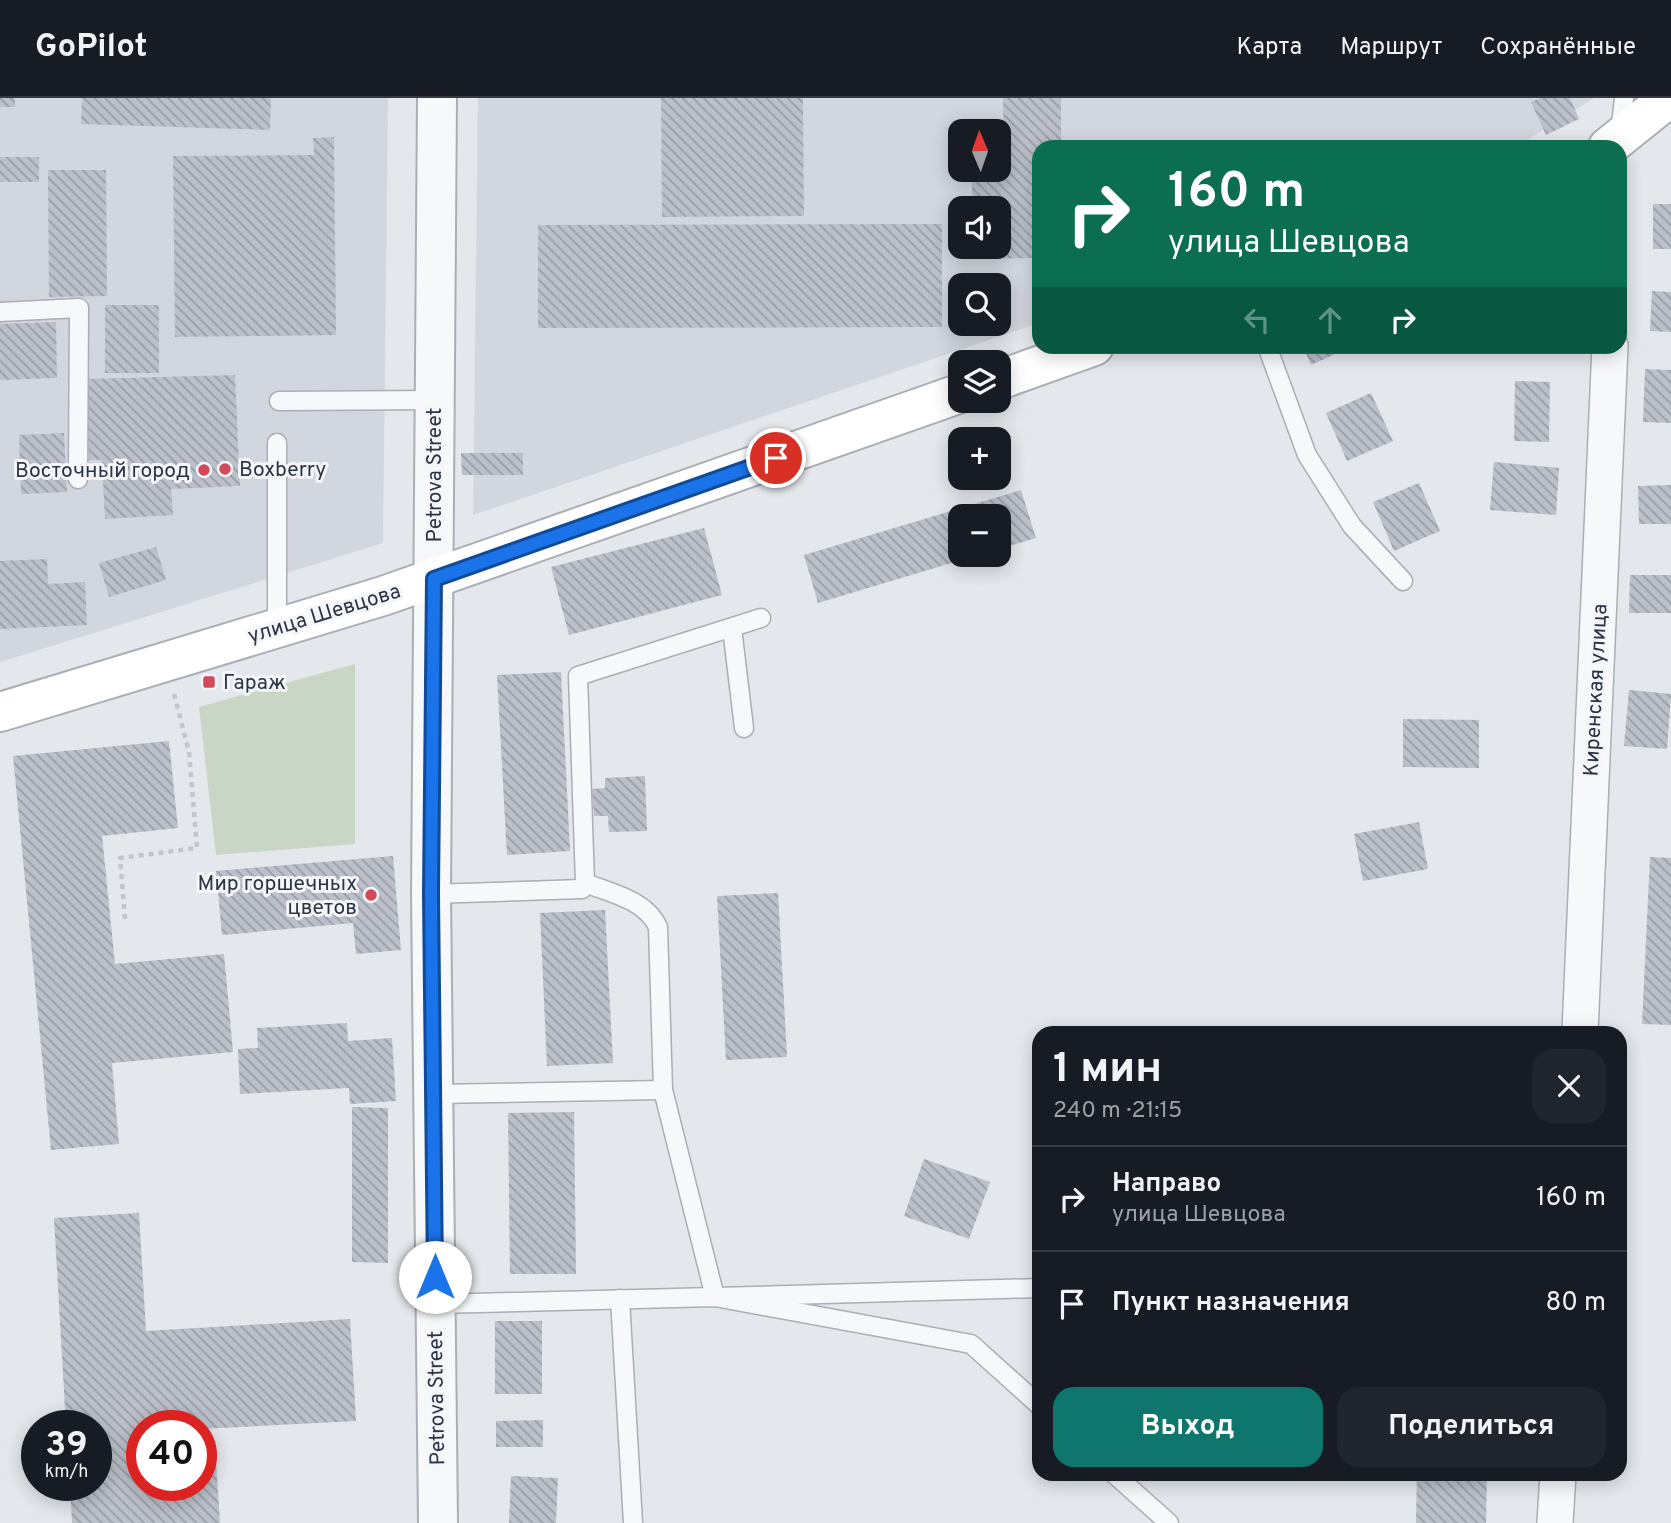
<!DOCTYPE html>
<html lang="ru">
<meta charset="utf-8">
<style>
:root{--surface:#171b24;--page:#20242c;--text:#f1f3f6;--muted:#9ea1a6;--line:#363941;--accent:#0f766e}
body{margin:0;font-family:Overpass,sans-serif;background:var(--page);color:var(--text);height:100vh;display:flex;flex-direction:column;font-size:26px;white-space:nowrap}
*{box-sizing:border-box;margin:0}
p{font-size:23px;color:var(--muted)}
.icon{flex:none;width:38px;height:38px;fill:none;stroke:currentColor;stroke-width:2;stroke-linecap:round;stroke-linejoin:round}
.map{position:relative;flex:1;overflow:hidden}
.drawer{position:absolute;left:1032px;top:928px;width:595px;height:455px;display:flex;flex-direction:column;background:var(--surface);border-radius:21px;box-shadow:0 4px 18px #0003}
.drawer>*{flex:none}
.banner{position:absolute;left:1032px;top:42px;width:595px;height:214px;border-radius:21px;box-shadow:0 4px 18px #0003;background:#0b6e4f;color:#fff;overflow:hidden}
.needle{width:46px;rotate:358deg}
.fabs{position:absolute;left:948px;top:21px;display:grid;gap:14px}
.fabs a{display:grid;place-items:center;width:63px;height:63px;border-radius:14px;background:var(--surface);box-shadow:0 4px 18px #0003;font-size:35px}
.speed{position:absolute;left:21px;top:1312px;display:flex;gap:14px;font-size:35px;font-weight:700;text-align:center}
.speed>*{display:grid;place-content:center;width:91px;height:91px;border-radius:50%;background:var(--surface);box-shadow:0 4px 18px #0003;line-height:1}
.speed small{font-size:18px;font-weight:400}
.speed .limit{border:10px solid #d22;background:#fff;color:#111}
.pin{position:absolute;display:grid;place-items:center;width:60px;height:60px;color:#fff;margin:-30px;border:4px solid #fff;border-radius:50%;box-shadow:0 2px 7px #0007}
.me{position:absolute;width:77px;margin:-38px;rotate:0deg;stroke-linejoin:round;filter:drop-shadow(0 0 5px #0008)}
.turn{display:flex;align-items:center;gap:24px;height:147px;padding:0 21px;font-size:32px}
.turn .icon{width:91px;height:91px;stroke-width:2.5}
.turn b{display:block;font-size:49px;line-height:60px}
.lanes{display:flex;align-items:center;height:66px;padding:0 21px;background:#0003;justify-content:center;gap:35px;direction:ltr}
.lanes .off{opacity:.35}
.round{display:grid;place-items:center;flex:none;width:74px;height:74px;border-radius:21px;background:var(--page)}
.overview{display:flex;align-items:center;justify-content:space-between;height:119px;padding:0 21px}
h1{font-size:42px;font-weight:700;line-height:52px}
.action{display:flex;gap:14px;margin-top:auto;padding:14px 21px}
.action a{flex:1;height:80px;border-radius:21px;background:var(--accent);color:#fff;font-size:28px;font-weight:700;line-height:80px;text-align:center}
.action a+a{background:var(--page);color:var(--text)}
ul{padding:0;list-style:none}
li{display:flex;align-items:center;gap:21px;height:105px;padding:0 21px;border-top:2px solid var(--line)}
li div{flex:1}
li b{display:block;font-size:26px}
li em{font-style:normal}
header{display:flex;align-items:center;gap:42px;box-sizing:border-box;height:98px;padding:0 35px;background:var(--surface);border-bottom:2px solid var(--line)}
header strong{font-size:33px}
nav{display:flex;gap:38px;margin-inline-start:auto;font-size:24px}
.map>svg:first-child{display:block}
</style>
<header>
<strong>GoPilot</strong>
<nav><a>Карта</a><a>Маршрут</a><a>Сохранённые</a></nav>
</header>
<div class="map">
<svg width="1671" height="1425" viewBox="0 0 1671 1425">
<defs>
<pattern id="building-back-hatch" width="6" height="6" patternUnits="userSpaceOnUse" patternTransform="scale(1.75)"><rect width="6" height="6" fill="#bbc0ca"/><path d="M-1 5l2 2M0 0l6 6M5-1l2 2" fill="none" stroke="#989da6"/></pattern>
</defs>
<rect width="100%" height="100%" fill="#e4e7ec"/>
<!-- built -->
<g fill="#d2d6de" fill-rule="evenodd">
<path d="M0,0H388L383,445L0,564Z"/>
<path d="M478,0H1594L1516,49H1040L1039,225L473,417ZM961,33H999V72H961ZM961,110H999V149H961ZM961,187H999V226H961Z"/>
</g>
<!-- pitch -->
<path fill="#c9d6c5" d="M355,566V746L216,757L199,609Z"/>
<!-- building -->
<g fill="url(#building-back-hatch)">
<rect x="0" y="0" width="15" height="9"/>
<path d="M82,0H271L270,32L81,26Z"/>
<path d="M661,0H803L804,118L662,119Z"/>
<path d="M1003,0H1061V49H1040V160L973,161V149H999V110H972V72H999V55H1004Z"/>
<path d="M1540,0H1570L1579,21L1546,37L1531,4Z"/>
<path d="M334,39L336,237L175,239L173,58L314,57L313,40Z"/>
<rect x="0" y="59" width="39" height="25"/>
<path d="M48,72H106L107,198L49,199Z"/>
<rect x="1653" y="106" width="18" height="45"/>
<path d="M942,126V229L538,230V127Z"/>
<path d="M1652,193L1671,194V234L1650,233Z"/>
<rect x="105" y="207" width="54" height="68"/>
<path d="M56,224L57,280L0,282V226Z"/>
<path d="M1303,248H1353L1311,267Z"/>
<path d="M1645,271L1671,272V325L1643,324Z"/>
<path d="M235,277L240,388L171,391L173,417L105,421L102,362H89L86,281Z"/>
<path d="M1515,283L1550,284L1549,344L1514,343Z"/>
<path d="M1371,295L1393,343L1347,363L1326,315Z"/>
<path d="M64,335L67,394L21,396L19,337Z"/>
<path d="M461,355H523V377H462Z"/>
<path d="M1494,364L1559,370L1556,417L1490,412Z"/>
<path d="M1419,385L1440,433L1394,453L1373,404Z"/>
<path d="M1671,387V426H1639L1638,388Z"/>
<path d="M1021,392L1036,440L999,451V418H961V457H978L818,505L804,457Z"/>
<path d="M704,430L722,497L569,537L551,469Z"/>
<path d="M156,449L166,482L109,499L99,465Z"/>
<path d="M47,461L48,486L85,484L87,527L0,531V463Z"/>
<path d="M1630,477H1671V515H1629Z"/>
<path d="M561,574L570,753L507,757L497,577Z"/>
<path d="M1629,592L1671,596L1667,651L1624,648Z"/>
<path d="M1403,621L1479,622V670L1403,669Z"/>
<path d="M169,643L178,730L102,738L115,866L224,856L233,954L112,965L119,1046L51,1052L13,658Z"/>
<path d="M645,678L647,733L609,734L608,718H594L592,691L605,690V680Z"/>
<path d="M1419,724L1428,771L1363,783L1354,736Z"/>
<path d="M393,758L401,852L356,856L353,825L222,837L216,773Z"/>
<path d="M1650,759L1671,760V927L1642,926Z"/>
<path d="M778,795L787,959L726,962L717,798Z"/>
<path d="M605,812L613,965L547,968L540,815Z"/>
<path d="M347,925L348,943L392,940L396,1003L350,1006L349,990L240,996L238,951L258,950L257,930Z"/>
<path d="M352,1009L388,1010V1165L352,1164Z"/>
<path d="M574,1014L576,1176H510L508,1015Z"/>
<path d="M924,1061L990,1084L969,1141L904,1118Z"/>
<path d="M139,1115L146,1233L350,1221L356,1323L201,1331V1328H142V1335H136L137,1368H142V1388H201V1364L216,1363L220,1425H72L70,1388H96V1328H66L54,1120Z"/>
<rect x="495" y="1223" width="47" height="73"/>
<path d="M543,1322V1349H496V1323Z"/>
<path d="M1417,1376H1487L1486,1425H1416Z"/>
<path d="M511,1378L558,1380L556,1425H509Z"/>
</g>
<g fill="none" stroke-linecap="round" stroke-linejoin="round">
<defs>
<g id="service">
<path d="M1620,36L1624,0"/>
<path d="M0,214L79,210L78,381"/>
<path d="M1267,248L1307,357L1352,428L1403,483"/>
<path d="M279,303L434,302"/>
<path d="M277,345V529"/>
<path d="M732,530L744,630"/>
<path d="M585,785C611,795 646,802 658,829L663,992L715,1199L1040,1190"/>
<path d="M431,796L582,791L585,785L578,578L761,520"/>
<path d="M433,996L663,992"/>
<path d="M620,1201L633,1425"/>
<path d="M435,1206L715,1199L971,1246L1040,1308"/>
<path d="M1114,1376L1169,1425"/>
</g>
<g id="minor">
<path d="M1580,934L1610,248"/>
<path d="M1555,1425L1558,1376"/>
</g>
<path id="tertiary" d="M437,0L431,796L438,1425"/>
<g id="secondary">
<path d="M1608,49L1669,0"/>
<path d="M999,282L1094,248"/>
<path d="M0,614L383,498L961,295"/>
</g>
</defs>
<!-- service casing -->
<use href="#service" stroke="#a9aeb7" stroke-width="21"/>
<!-- minor casing -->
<use href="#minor" stroke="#a9aeb7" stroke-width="38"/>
<!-- tertiary casing -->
<use href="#tertiary" stroke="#a9aeb7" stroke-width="42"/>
<!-- secondary casing -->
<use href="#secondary" stroke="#a9aeb7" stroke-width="42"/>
<!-- path -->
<path stroke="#c2c5cb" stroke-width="4.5" stroke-dasharray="5 5" stroke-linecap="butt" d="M125,821L120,760L197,750L189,654L174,596"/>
<!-- service -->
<use href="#service" stroke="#f7f8fa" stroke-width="18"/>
<!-- minor -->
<use href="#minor" stroke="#f7f8fa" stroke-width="35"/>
<!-- tertiary -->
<use href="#tertiary" stroke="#f7f8fa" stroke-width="38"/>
<!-- secondary -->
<use href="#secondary" stroke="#fff" stroke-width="38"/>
</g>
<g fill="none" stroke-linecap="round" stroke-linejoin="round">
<defs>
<path id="route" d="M435,1179L431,796L434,481L776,360"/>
</defs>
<!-- route casing -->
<use href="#route" stroke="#114b97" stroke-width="18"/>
<!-- route -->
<use href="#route" stroke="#1a73e8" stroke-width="12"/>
</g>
<!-- markers -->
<g fill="#d1495b" stroke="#f4f6f9" stroke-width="2.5">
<circle cx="225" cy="371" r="7"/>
<circle cx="204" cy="372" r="7"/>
<rect x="202" y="577" width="14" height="14" rx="3.5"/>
<circle cx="371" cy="797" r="7"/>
</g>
<g text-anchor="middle" stroke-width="6" stroke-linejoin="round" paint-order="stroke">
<!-- poi labels -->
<g font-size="21" fill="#2b3445" stroke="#f4f6f9" text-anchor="start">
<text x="239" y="378">Boxberry</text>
<text x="190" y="379" text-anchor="end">Восточный город</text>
<text x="223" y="591">Гараж</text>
<text x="357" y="792" text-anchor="end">Мир горшечных<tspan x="357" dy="24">цветов</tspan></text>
</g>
<!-- street labels -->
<g font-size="21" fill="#2b3445" stroke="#f4f6f9">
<text transform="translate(434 377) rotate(-90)" y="7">Petrova Street</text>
<text transform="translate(324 515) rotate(-17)" y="7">улица Шевцова</text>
<text transform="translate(1595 592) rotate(-87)" y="7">Киренская улица</text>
<text transform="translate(436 1300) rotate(-91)" y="7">Petrova Street</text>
</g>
</g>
</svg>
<div class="fabs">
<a><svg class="needle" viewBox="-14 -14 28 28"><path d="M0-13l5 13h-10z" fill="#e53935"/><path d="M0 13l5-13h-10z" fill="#9ea1a6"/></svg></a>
<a><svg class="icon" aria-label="sound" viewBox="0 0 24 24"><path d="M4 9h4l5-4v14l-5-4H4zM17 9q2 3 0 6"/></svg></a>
<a><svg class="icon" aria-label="search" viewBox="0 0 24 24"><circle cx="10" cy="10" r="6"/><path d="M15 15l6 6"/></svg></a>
<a><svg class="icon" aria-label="layers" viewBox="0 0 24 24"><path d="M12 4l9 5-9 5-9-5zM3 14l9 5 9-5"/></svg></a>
<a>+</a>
<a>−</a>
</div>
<div class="speed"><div>39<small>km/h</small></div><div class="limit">40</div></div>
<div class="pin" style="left:776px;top:360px;background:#d93025"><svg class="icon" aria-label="arrive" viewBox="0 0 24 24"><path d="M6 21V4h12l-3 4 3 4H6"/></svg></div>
<svg class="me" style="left:435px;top:1179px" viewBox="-20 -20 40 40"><circle r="19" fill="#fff"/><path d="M0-13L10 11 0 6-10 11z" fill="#1a73e8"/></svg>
<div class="banner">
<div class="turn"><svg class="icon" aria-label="right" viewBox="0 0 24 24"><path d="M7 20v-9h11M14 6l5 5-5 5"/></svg><div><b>160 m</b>улица Шевцова</div></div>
<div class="lanes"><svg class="icon off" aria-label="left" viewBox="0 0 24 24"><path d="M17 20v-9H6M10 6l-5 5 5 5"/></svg><svg class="icon off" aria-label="ahead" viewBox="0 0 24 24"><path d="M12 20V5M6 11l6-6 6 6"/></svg><svg class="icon" aria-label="right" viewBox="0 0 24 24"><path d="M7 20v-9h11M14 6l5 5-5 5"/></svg></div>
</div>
<section class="drawer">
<div class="overview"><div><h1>1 мин</h1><p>240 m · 21:15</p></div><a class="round"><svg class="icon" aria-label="close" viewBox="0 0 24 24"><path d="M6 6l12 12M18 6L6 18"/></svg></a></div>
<ul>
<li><svg class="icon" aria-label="right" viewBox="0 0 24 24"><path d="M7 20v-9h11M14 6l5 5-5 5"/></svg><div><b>Направо</b><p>улица Шевцова</p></div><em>160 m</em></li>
<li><svg class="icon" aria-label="arrive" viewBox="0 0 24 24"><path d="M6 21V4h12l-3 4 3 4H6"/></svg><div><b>Пункт назначения</b></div><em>80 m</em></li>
</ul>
<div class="action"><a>Выход</a><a>Поделиться</a></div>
</section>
</div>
